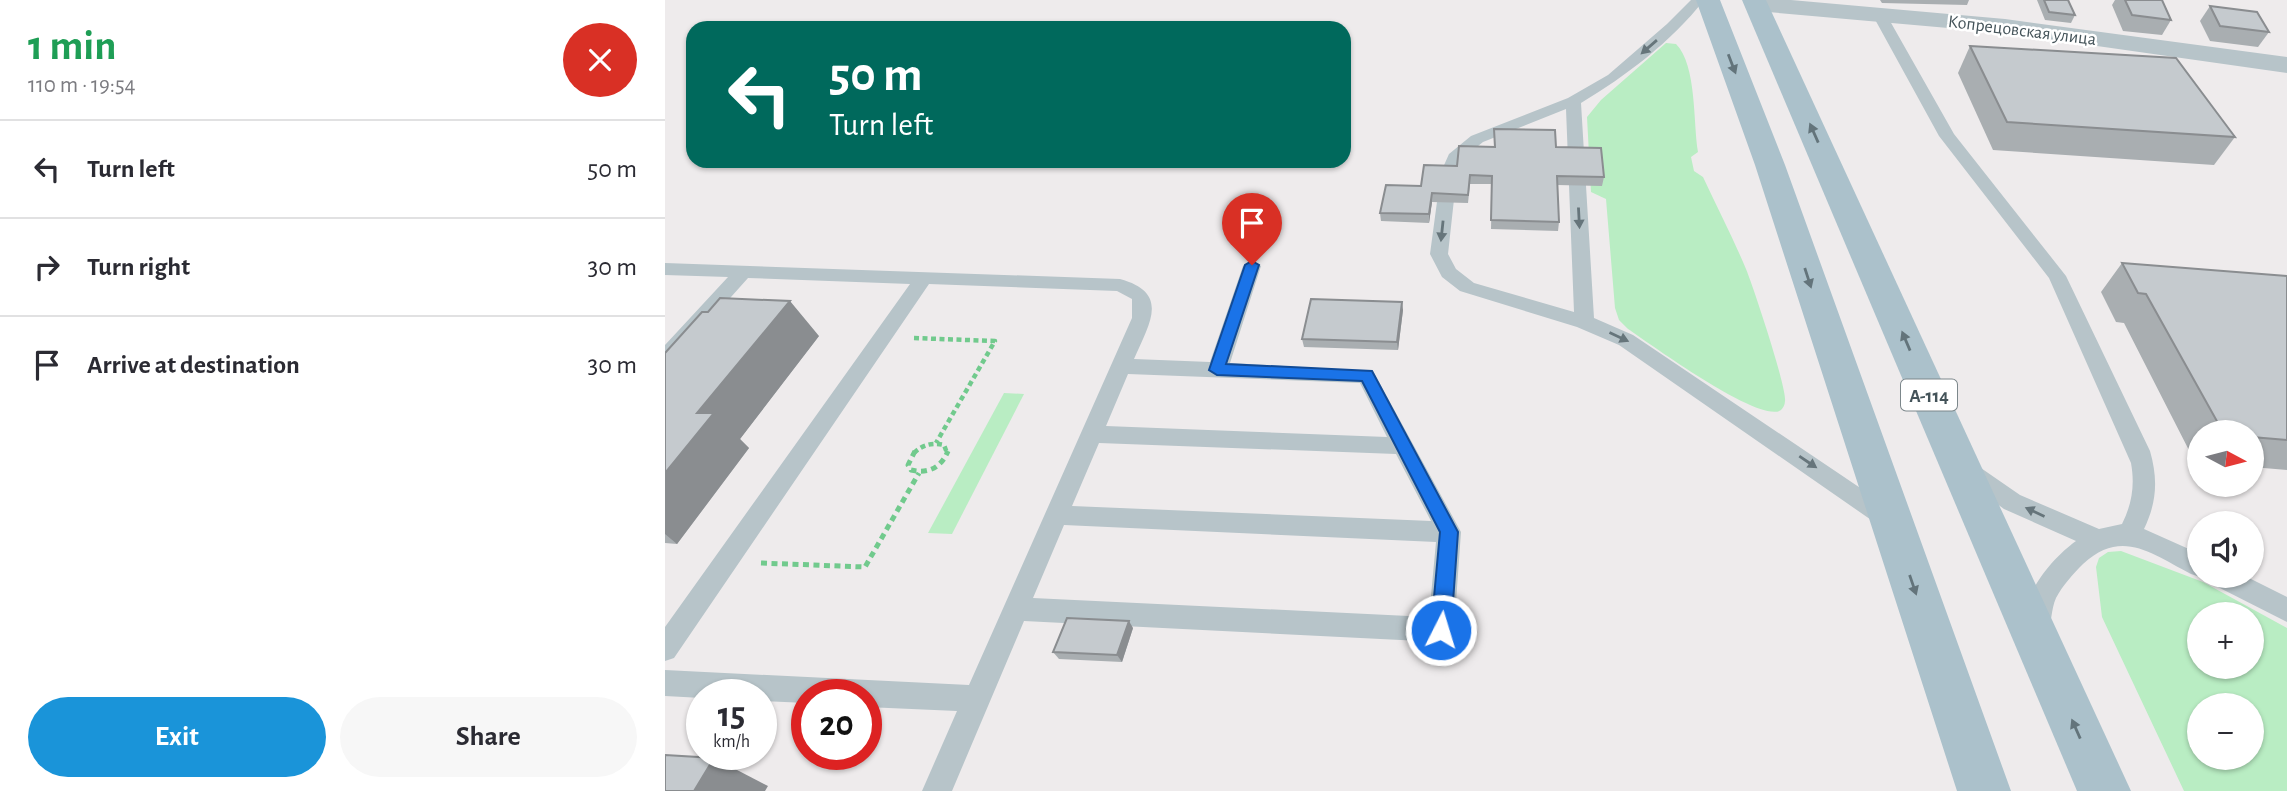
<!DOCTYPE html>
<meta charset="utf-8">
<style>
:root{--surface:#fff;--page:#f7f7f7;--text:#2b2b33;--muted:#7c7c81;--line:#e1e1e2;--accent:#1a94d9}
body{margin:0;font-family:"Alegreya Sans",sans-serif;background:var(--page);color:var(--text);height:100vh;display:flex;flex-direction:column;font-size:26px;white-space:nowrap}
*{box-sizing:border-box;margin:0}
p{font-size:23px;color:var(--muted)}
.icon{flex:none;width:38px;height:38px;fill:none;stroke:currentColor;stroke-width:2;stroke-linecap:round;stroke-linejoin:round}
.map{position:relative;flex:1;overflow:hidden}
.sheet{display:flex;flex-direction:column;background:var(--surface);width:665px}
.sheet>*{flex:none}
.guide{position:absolute;left:21px;top:21px;width:665px;height:147px;border-radius:21px;box-shadow:0 2px 5px #0004;background:#00695c;color:#fff;overflow:hidden}
.needle{width:46px;rotate:97deg}
.buttons{position:absolute;left:1522px;top:420px;display:grid;gap:14px}
.buttons a{display:grid;place-items:center;width:77px;height:77px;border-radius:50%;background:var(--surface);box-shadow:0 2px 5px #0004;font-size:35px}
.speed{position:absolute;left:21px;top:679px;display:flex;gap:14px;font-size:35px;font-weight:700;text-align:center}
.speed>*{display:grid;place-content:center;width:91px;height:91px;border-radius:50%;background:var(--surface);box-shadow:0 2px 5px #0004;line-height:1}
.speed small{font-size:18px;font-weight:400}
.speed .limit{border:10px solid #d22;background:#fff;color:#111}
.pin{position:absolute;display:grid;place-items:center;width:60px;height:60px;color:#fff;margin:-72px -30px;border-radius:50% 50% 50% 0;rotate:-45deg;box-shadow:0 0 7px #0007}
.pin .icon{rotate:45deg}
.me{position:absolute;width:77px;margin:-38px;rotate:5deg;stroke-linejoin:round;filter:drop-shadow(0 0 5px #0008)}
.turn{display:flex;align-items:center;gap:24px;height:147px;padding:0 28px;font-size:32px}
.turn .icon{width:91px;height:91px;stroke-width:2.5}
.turn b{display:block;font-size:49px;line-height:60px}
.round{display:grid;place-items:center;flex:none;width:74px;height:74px;border-radius:37px;background:var(--page)}
.head{display:flex;align-items:center;justify-content:space-between;height:119px;padding:0 28px}
h1{font-size:42px;font-weight:700;line-height:52px;color:#1e9e55}
.action{display:flex;gap:14px;margin-top:auto;padding:14px 28px}
.action a{flex:1;height:80px;border-radius:42px;background:var(--accent);color:#fff;font-size:28px;font-weight:700;line-height:80px;text-align:center}
.action a+a{background:var(--page);color:var(--text)}
ul{padding:0;list-style:none}
li{display:flex;align-items:center;gap:21px;height:98px;padding:0 28px;border-top:2px solid var(--line)}
li div{flex:1}
li b{display:block;font-size:26px}
li em{font-style:normal}
main{display:flex;flex:1;min-height:0}
.map>svg:first-child{display:block}
</style>
<main>
<section class="sheet">
<div class="head"><div><h1>1 min</h1><p>110 m · 19:54</p></div><a class="round" style="background:#d93025;color:#fff"><svg class="icon" aria-label="close" viewBox="0 0 24 24"><path d="M6 6l12 12M18 6L6 18"/></svg></a></div>
<ul>
<li><svg class="icon" aria-label="left" viewBox="0 0 24 24"><path d="M17 20v-9H6M10 6l-5 5 5 5"/></svg><div><b>Turn left</b></div><em>50 m</em></li>
<li><svg class="icon" aria-label="right" viewBox="0 0 24 24"><path d="M7 20v-9h11M14 6l5 5-5 5"/></svg><div><b>Turn right</b></div><em>30 m</em></li>
<li><svg class="icon" aria-label="arrive" viewBox="0 0 24 24"><path d="M6 21V4h12l-3 4 3 4H6"/></svg><div><b>Arrive at destination</b></div><em>30 m</em></li>
</ul>
<div class="action"><a>Exit</a><a>Share</a></div>
</section>
<div class="map">
<svg width="1622" height="791" viewBox="0 0 1622 791">
<rect width="100%" height="100%" fill="#eeebec"/>
<!-- green -->
<g fill="#b9edc3" fill-rule="evenodd">
<path d="M1001,43L1011,44C1032,65 1028,123 1033,152L1026,157L1029,171L1038,177C1052,207 1068,238 1081,269C1088,286 1122,388 1120,401C1120,405 1118,408 1116,410C1096,425 984,343 963,329L954,320L950,308L941,199L926,192L922,117L936,100Z"/>
<path d="M339,393L359,394L287,534L263,533Z"/>
<path d="M1456,551L1538,582L1622,628V791H1519L1437,617L1431,567L1434,558L1443,552ZM1535,614H1587V667H1535ZM1535,705H1587V758H1535Z"/>
</g>
<g fill="none" stroke-linecap="round" stroke-linejoin="round">
<!-- path-far1 -->
<g stroke="#71ca8d" stroke-width="4.5" stroke-dasharray="5 3.5" stroke-linecap="butt">
<path d="M249,338L330,341L271,443"/>
<path d="M249,453C257,445 267,442 279,445L282,453"/>
</g>
<!-- path -->
<g stroke="#71ca8d" stroke-width="5" stroke-dasharray="6 4.5" stroke-linecap="butt">
<path d="M250,451L243,465L246,470C263,474 276,468 283,451"/>
<path d="M96,563L200,567L254,473"/>
</g>
<!-- lane -->
<g fill="#b7c4c9" fill-rule="evenodd">
<path d="M1026,0H1039C1006,42 961,76 916,103L929,318L968,335L1228,510L1232,517L1228,524L1220,527L1212,524L954,345L912,327L795,291L777,277L765,254L776,172L784,154L806,136L903,98L943,75L1002,24ZM901,109L909,312L809,283L791,269L783,254L792,172L797,159L818,142Z"/>
<path d="M1214,10L1221,14L1289,134L1401,276L1485,451C1493,479 1492,502 1479,529L1535,554V576H1538L1535,577L1526,574C1487,554 1457,528 1418,564C1408,574 1398,585 1391,598C1386,609 1387,623 1382,634L1373,638L1364,634C1349,602 1386,559 1411,541L1339,509L1297,478L1294,472L1297,466L1305,463L1313,466L1355,495L1434,529L1457,524C1467,504 1470,485 1466,463L1384,278L1274,136L1207,14Z"/>
<path d="M587,260L596,266L565,363L708,371L796,532L789,630L785,639L776,642L359,621L287,791H257L292,711L201,707V695H142V703L96,701V695H37V698L0,696V670L304,685L467,318V299L452,291L264,284L9,658L0,661V627L245,284L83,278L7,363L0,365V345L63,277L0,275V263L455,279C506,293 484,324 469,359L545,362L578,266ZM463,374L695,383L722,437L441,426ZM434,443L731,454L766,521L407,506ZM399,525L771,542L764,617L368,598Z"/>
<path d="M1544,576H1580L1622,597V622L1547,584Z"/>
</g>
<!-- street -->
<path fill="#b7c4c9" fill-rule="evenodd" d="M1082,0H1126L1340,19L1622,57V73L1340,33L1091,11L1083,9L1079,4Z"/>
<!-- primary -->
<g fill="#abc1cb" fill-rule="evenodd">
<path d="M1031,0H1055L1120,165L1346,791H1292L1090,165Z"/>
<path d="M1077,0H1101L1466,791H1412Z"/>
</g>
</g>
<!-- wall -->
<g fill="#a9aeb1">
<path d="M1215,0H1304L1302,5L1217,3Z"/>
<path d="M1372,0H1403L1410,15L1406,23L1380,20Z"/>
<path d="M1450,0H1497L1506,20L1497,35L1458,31L1447,5Z"/>
<path d="M1545,6L1604,32L1593,47L1545,41L1535,21Z"/>
<path d="M1305,46L1570,137L1549,165L1328,150L1293,73Z"/>
<path d="M829,147H891L939,177L937,186L892,185L894,222L893,231L826,229L827,184H805L803,203L767,202L764,223L716,221L715,213L756,186Z"/>
<path d="M1457,263L1622,276V470L1587,467V432H1535V462H1530L1459,323L1451,322L1436,292Z"/>
<path d="M738,310L733,350L639,347L637,339Z"/>
<path d="M154,336L75,439L84,448L12,544L0,543V353Z"/>
<path d="M468,628L457,662L394,659L388,652Z"/>
</g>
<!-- shaded-wall -->
<g fill="#8a8d90">
<path d="M767,193V202L764,223V214Z"/>
<path d="M125,301L154,336L75,439L84,448L12,544L0,534V473L32,413Z"/>
<path d="M737,302L738,310L733,350L732,342Z"/>
<path d="M464,621L468,628L457,662L452,655Z"/>
<path d="M49,758L103,786L100,791H29Z"/>
</g>
<!-- building -->
<g fill="#c5cace" stroke="#8a8d90" stroke-width="2">
<path d="M1379,0H1403L1410,15L1384,12Z"/>
<path d="M1460,0H1497L1506,20L1467,15Z"/>
<path d="M1545,6L1592,12L1604,32L1555,26Z"/>
<path d="M1305,46L1511,58L1570,137L1342,122Z"/>
<path d="M829,129L890,130L891,147L936,148L939,177L892,176L894,222L826,220L827,176L805,175L803,195L767,193L764,214L715,213L721,185L756,186L759,165L792,166L794,146L830,147Z"/>
<path d="M1457,263L1622,276V440L1587,437V432H1558L1481,294L1473,293Z"/>
<path d="M55,298L125,301L32,413H49L0,473V353L37,312H43Z"/>
<path d="M646,299L737,302L732,342L637,339Z"/>
<path d="M402,618L464,621L452,655L388,652Z"/>
<path d="M0,755L49,758L29,791H0Z"/>
</g>
<!-- one-way arrows -->
<defs><path id="oneway-solid" d="M-6-.8H1V-3.2L6.5 0L1 3.2V.8H-6Z" transform="scale(1.75)"/></defs>
<g fill="#66757b">
<use href="#oneway-solid" transform="translate(984 47) rotate(139)"/>
<use href="#oneway-solid" transform="translate(914 218) rotate(87)"/>
<use href="#oneway-solid" transform="translate(777 231) rotate(96)"/>
<use href="#oneway-solid" transform="translate(954 337) rotate(25)"/>
<use href="#oneway-solid" transform="translate(1143 462) rotate(34)"/>
<use href="#oneway-solid" transform="translate(1370 512) rotate(-155)"/>
</g>
<g fill="#63747b">
<use href="#oneway-solid" transform="translate(1067 64) rotate(69)"/>
<use href="#oneway-solid" transform="translate(1149 133) rotate(-114)"/>
<use href="#oneway-solid" transform="translate(1143 278) rotate(72)"/>
<use href="#oneway-solid" transform="translate(1241 341) rotate(-113)"/>
<use href="#oneway-solid" transform="translate(1248 585) rotate(71)"/>
<use href="#oneway-solid" transform="translate(1411 729) rotate(-114)"/>
</g>
<!-- route -->
<path fill="#1a73e8" stroke="#114b97" stroke-width="2" d="M587,261L594,265L561,364L707,371L793,532L786,630L783,636L776,639L769,636L766,630L775,532L697,381L552,375L544,370L580,265Z"/>
<g text-anchor="middle" stroke-width="5" stroke-linejoin="round" paint-order="stroke">
<!-- far-street labels -->
<g font-size="18" fill="#445359" stroke="#fff">
<text transform="translate(1357 30) rotate(7)" y="6">Копрецовская улица</text>
</g>
<!-- shield labels -->
<rect fill="#fff" stroke="#7c878b" stroke-width="2" x="1236" y="379.5" width="56" height="31" rx="5"/>
<g font-size="19" font-weight="bold" fill="#445359">
<text x="1264" y="402">А-114</text>
</g>
</g>
</svg>
<div class="buttons">
<a><svg class="needle" viewBox="-14 -14 28 28"><path d="M0-13l5 13h-10z" fill="#e53935"/><path d="M0 13l5-13h-10z" fill="#7c7c81"/></svg></a>
<a><svg class="icon" aria-label="sound" viewBox="0 0 24 24"><path d="M4 9h4l5-4v14l-5-4H4zM17 9q2 3 0 6"/></svg></a>
<a>+</a>
<a>−</a>
</div>
<div class="speed"><div>15<small>km/h</small></div><div class="limit">20</div></div>
<div class="pin" style="left:587px;top:265px;background:#d93025"><svg class="icon" aria-label="arrive" viewBox="0 0 24 24"><path d="M6 21V4h12l-3 4 3 4H6"/></svg></div>
<svg class="me" style="left:776px;top:630px" viewBox="-20 -20 40 40"><circle r="17" fill="#1a73e8" stroke="#fff" stroke-width="3"/><path d="M0-11L8 9 0 5-8 9z" fill="#fff"/></svg>
<div class="guide">
<div class="turn"><svg class="icon" aria-label="left" viewBox="0 0 24 24"><path d="M17 20v-9H6M10 6l-5 5 5 5"/></svg><div><b>50 m</b>Turn left</div></div>
</div>
</div>
</main>
